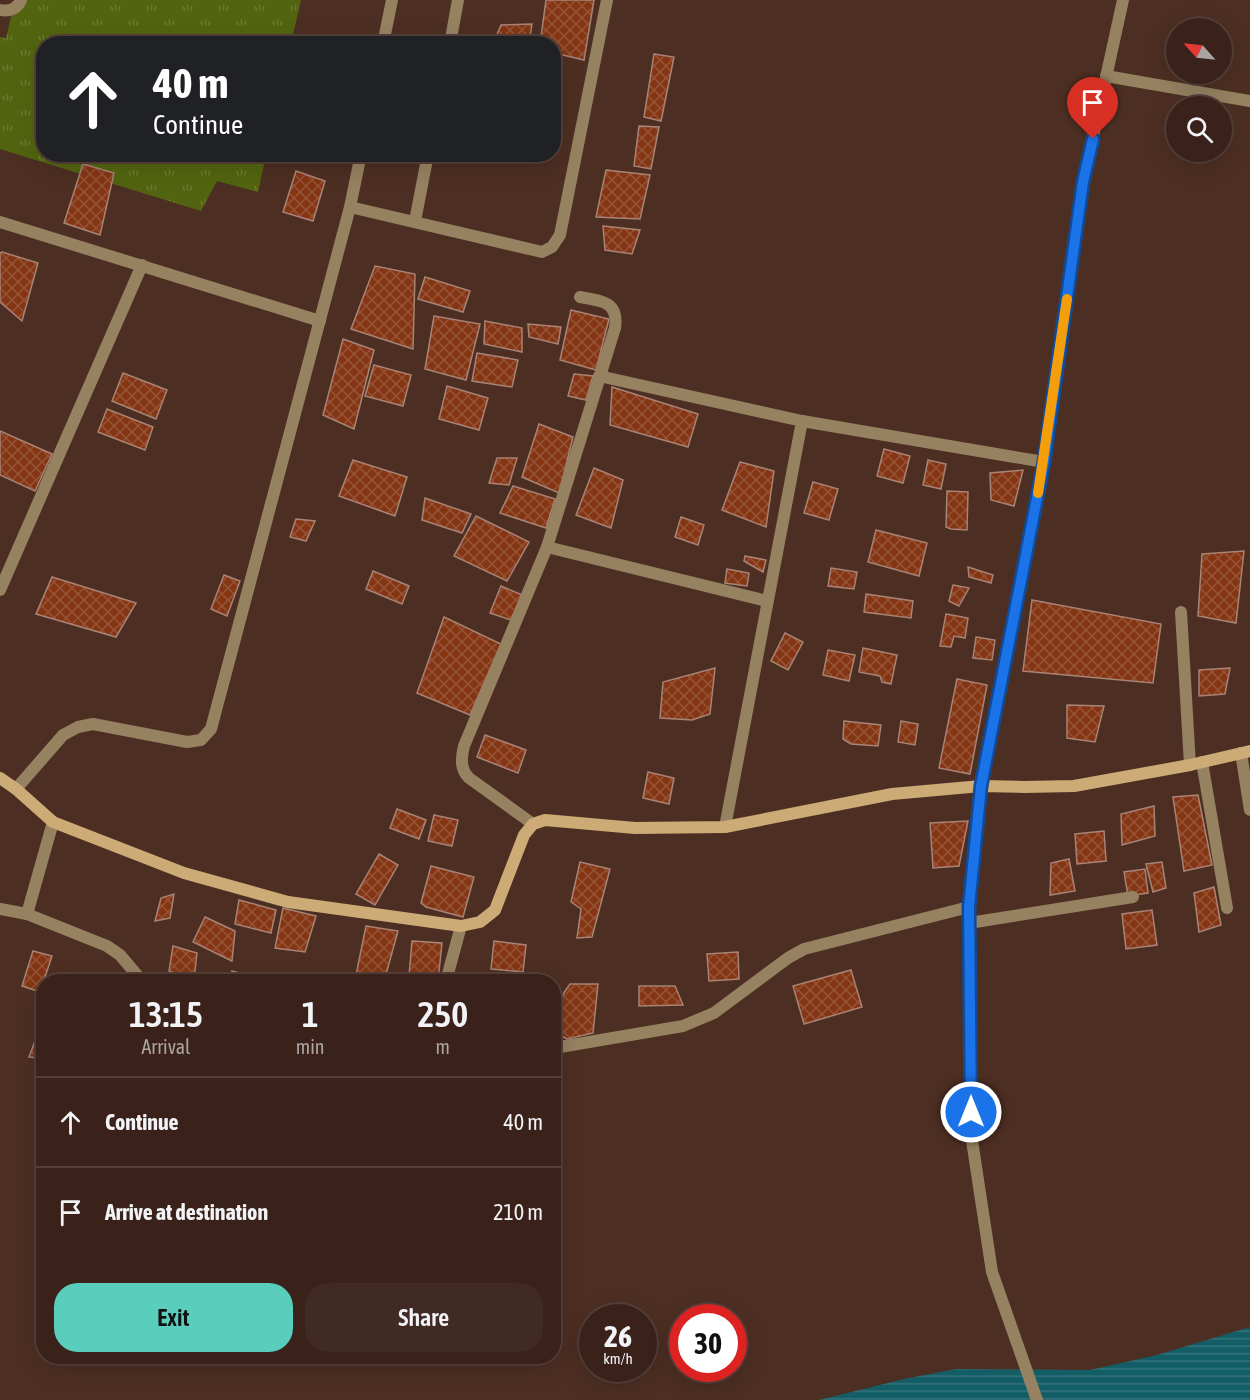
<!DOCTYPE html>
<style>
:root{--surface:#3a221a;--page:#412a23;--text:#f1f3f6;--muted:#aba4a2;--line:#543f39;--accent:#5acebd}
body{margin:0;font-family:"Asap Condensed",sans-serif;background:var(--page);color:var(--text);height:100vh;display:flex;flex-direction:column;font-size:22px;white-space:nowrap}
*{box-sizing:border-box;margin:0}
p{font-size:20px;color:var(--muted)}
.icon{flex:none;width:33px;height:33px;fill:none;stroke:currentColor;stroke-width:2;stroke-linecap:round;stroke-linejoin:round}
.map{position:relative;flex:1;overflow:hidden}
.side{position:absolute;left:36px;top:974px;width:525px;height:390px;display:flex;flex-direction:column;background:var(--surface);border-radius:24px;box-shadow:0 6px 24px #0002,0 0 0 2px var(--line)}
.side>*{flex:none}
.hud{position:absolute;left:36px;top:36px;width:525px;height:126px;border-radius:24px;box-shadow:0 6px 24px #0002,0 0 0 2px var(--line);background:#202124;color:#fff;overflow:hidden}
.needle{width:39px;rotate:297deg}
.tools{position:absolute;left:1166px;top:18px;display:grid;gap:12px}
.tools a{display:grid;place-items:center;width:66px;height:66px;border-radius:50%;background:var(--surface);box-shadow:0 6px 24px #0002,0 0 0 2px var(--line);font-size:30px}
.speed{position:absolute;left:579px;top:1304px;display:flex;gap:12px;font-size:30px;font-weight:700;text-align:center}
.speed>*{display:grid;place-content:center;width:78px;height:78px;border-radius:50%;background:var(--surface);box-shadow:0 6px 24px #0002,0 0 0 2px var(--line);line-height:1}
.speed small{font-size:15px;font-weight:400}
.speed .limit{border:9px solid #d22;background:#fff;color:#111}
.pin{position:absolute;display:grid;place-items:center;width:51px;height:51px;color:#fff;margin:-62px -26px;border-radius:50% 50% 50% 0;rotate:-45deg;box-shadow:0 0 6px #0007}
.pin .icon{rotate:45deg}
.me{position:absolute;width:66px;margin:-33px;rotate:0deg;stroke-linejoin:round;filter:drop-shadow(0 0 4px #0008)}
.turn{display:flex;align-items:center;gap:21px;height:126px;padding:0 18px;font-size:27px}
.turn .icon{width:78px;height:78px;stroke-width:2.5}
.turn b{display:block;font-size:42px;line-height:51px}
.eta{display:flex;justify-content:space-evenly;align-items:center;height:102px;text-align:center}
.eta b{font-size:36px;font-weight:600;line-height:42px}
.primary-button{display:flex;gap:12px;margin-top:auto;padding:12px 18px}
.primary-button a{flex:1;height:69px;border-radius:24px;background:var(--accent);color:#111;font-size:24px;font-weight:600;line-height:69px;text-align:center}
.primary-button a+a{background:var(--page);color:var(--text)}
ul{padding:0;list-style:none}
li{display:flex;align-items:center;gap:18px;height:90px;padding:0 18px;border-top:2px solid var(--line)}
li div{flex:1}
li b{display:block;font-size:22px}
li em{font-style:normal}
.map>svg:first-child{display:block}
</style>
<div class="map">
<svg width="1250" height="1400" viewBox="0 0 1250 1400">
<defs>
<pattern id="grass-tufts" width="24" height="20" patternUnits="userSpaceOnUse" patternTransform="scale(1.5)"><rect width="24" height="20" fill="#52640f"/><path d="M3 7l-1-3M5 7V3M7 7l1-3M15 17l-1-3M17 17v-4M19 17l1-3" fill="none" stroke="#6b7a31"/></pattern>
<pattern id="water-rules" width="6" height="5" patternUnits="userSpaceOnUse" patternTransform="scale(1.5)"><rect width="6" height="5" fill="#125d66"/><path d="M0 2.5h6" fill="none" stroke="#35747b"/></pattern>
<pattern id="building-cross-hatch" width="8" height="8" patternUnits="userSpaceOnUse" patternTransform="scale(1.5)"><rect width="8" height="8" fill="#843614"/><path d="M0 0l8 8M0 8l8-8" fill="none" stroke="#965335"/></pattern>
</defs>
<rect width="100%" height="100%" fill="#4d2e22"/>
<!-- grass -->
<path fill="url(#grass-tufts)" d="M15,0H301L291,43L44,44V154L266,155L258,192L217,181L201,211L0,149V37L6,38Z"/>
<!-- water -->
<path fill="url(#water-rules)" d="M1250,1327V1400H819L904,1379L956,1369L1090,1370L1157,1355Z"/>
<!-- building -->
<g fill="url(#building-cross-hatch)" stroke="#a88376" stroke-width="1.5">
<path d="M546,0H594L584,60L554,53V44H540Z"/>
<path d="M532,24L529,44H493L501,25Z"/>
<path d="M654,54L674,57L661,121L644,117Z"/>
<path d="M639,126L659,127L651,169L634,166Z"/>
<path d="M83,164L114,173L100,235L64,223Z"/>
<path d="M606,170L650,175L640,219L596,217Z"/>
<path d="M296,171L325,181L313,221L283,212Z"/>
<path d="M603,226L640,230L632,254L605,250Z"/>
<path d="M2,252L38,263L22,321L0,302V253Z"/>
<path d="M375,266L415,274L413,349L351,329Z"/>
<path d="M425,277L470,291L463,312L418,299Z"/>
<path d="M571,310L609,319L596,370L560,360Z"/>
<path d="M434,316L480,324L466,380L425,369Z"/>
<path d="M485,321L522,328V352L484,344Z"/>
<path d="M528,324L561,327L558,344L529,337Z"/>
<path d="M343,339L374,350L354,429L323,415Z"/>
<path d="M477,353L518,360L512,387L472,381Z"/>
<path d="M374,365L411,375L403,406L365,396Z"/>
<path d="M123,373L167,390L156,419L112,401Z"/>
<path d="M574,374L593,376L586,400L568,396Z"/>
<path d="M447,386L488,398L479,430L439,419Z"/>
<path d="M612,387L698,414L688,447L610,425Z"/>
<path d="M107,409L153,427L145,450L98,432Z"/>
<path d="M539,424L573,437L559,493L522,477Z"/>
<path d="M0,431L52,454L35,491L0,475Z"/>
<path d="M884,449L910,456L903,483L877,476Z"/>
<path d="M497,458H517L509,485L489,483Z"/>
<path d="M353,460L407,477L395,516L339,496Z"/>
<path d="M928,460L946,464L941,489L923,485Z"/>
<path d="M740,462L774,471L766,527L722,510Z"/>
<path d="M594,468L623,480L611,528L576,515Z"/>
<path d="M1023,470L1014,506L991,500L990,473Z"/>
<path d="M813,482L838,489L829,520L804,513Z"/>
<path d="M513,486L555,499L546,528L500,513Z"/>
<path d="M947,491L968,492L967,530L951,529L946,527Z"/>
<path d="M425,498L471,514L462,533L422,520Z"/>
<path d="M476,516L529,542L507,581L454,556Z"/>
<path d="M681,517L704,525L698,545L675,537Z"/>
<path d="M296,519L315,521L306,541L290,537Z"/>
<path d="M876,530L927,543L919,576L868,562Z"/>
<path d="M1244,551L1236,623L1198,616L1202,554Z"/>
<path d="M745,556L766,560L763,572L744,561Z"/>
<path d="M968,567L993,575L991,583L969,577Z"/>
<path d="M831,568L857,572L854,589L828,586Z"/>
<path d="M727,569L749,573L747,586L725,583Z"/>
<path d="M373,571L409,586L402,604L366,589Z"/>
<path d="M224,575L240,581L227,616L211,609Z"/>
<path d="M52,577L136,603L116,637L36,614Z"/>
<path d="M953,585L969,588L959,606L949,601Z"/>
<path d="M501,586L522,595L511,620L490,613Z"/>
<path d="M866,594L913,601L911,618L864,612Z"/>
<path d="M1032,600L1161,624L1153,683L1023,671Z"/>
<path d="M946,614L968,618L965,638L954,636L951,647L940,646Z"/>
<path d="M444,617L501,644L470,715L417,693Z"/>
<path d="M785,633L803,642L788,670L771,661Z"/>
<path d="M976,637L995,640L992,660L973,658Z"/>
<path d="M863,648L897,655L891,684L882,682L880,676L859,672Z"/>
<path d="M828,650L855,655L849,681L823,675Z"/>
<path d="M715,668L710,714L692,720L660,718L663,682Z"/>
<path d="M1230,668L1225,694L1199,696V670Z"/>
<path d="M957,679L987,685L970,774L939,768Z"/>
<path d="M1067,705L1104,706L1095,742L1067,738Z"/>
<path d="M844,721L881,725L878,746L851,744L843,739Z"/>
<path d="M901,721L918,724L915,745L898,742Z"/>
<path d="M485,735L526,750L518,773L477,757Z"/>
<path d="M648,772L674,778L669,804L643,798Z"/>
<path d="M1198,795L1212,865L1184,871L1173,797Z"/>
<path d="M1154,806L1155,836L1122,845L1121,814Z"/>
<path d="M397,809L426,820L419,839L390,828Z"/>
<path d="M434,815L458,820L452,846L428,841Z"/>
<path d="M968,821L959,866L933,868L930,823Z"/>
<path d="M1104,831L1106,861L1077,864L1075,834Z"/>
<path d="M379,854L398,865L375,905L356,894Z"/>
<path d="M1069,859L1075,891L1050,895L1051,863Z"/>
<path d="M580,862L610,869L592,937L577,938L581,909L571,902Z"/>
<path d="M1162,862L1166,888L1153,892L1146,864Z"/>
<path d="M431,866L474,877L463,917L426,907L421,903Z"/>
<path d="M1145,869L1148,893L1128,896L1124,872Z"/>
<path d="M1214,887L1221,925L1199,932L1194,893Z"/>
<path d="M174,894L170,918L155,921L161,898Z"/>
<path d="M239,900L276,910L271,933L235,924Z"/>
<path d="M283,908L316,916L305,952L275,948Z"/>
<path d="M1152,910L1157,945L1126,949L1122,914Z"/>
<path d="M205,917L235,931L232,961L193,942Z"/>
<path d="M366,926L398,931L385,978L356,975Z"/>
<path d="M412,941L442,943L438,981H413L409,976Z"/>
<path d="M494,941L526,945L523,972L491,969Z"/>
<path d="M173,946L197,953L194,979L169,971Z"/>
<path d="M33,951L52,956L40,992L22,986Z"/>
<path d="M738,952L739,979L709,981L707,954Z"/>
<path d="M851,970L862,1007L804,1024L793,986Z"/>
<path d="M232,971L271,981H229Z"/>
<path d="M570,984H598L593,1033L567,1039L554,1032V1007Z"/>
<path d="M639,986H675L683,1005L639,1006Z"/>
<path d="M40,1028H44V1059L29,1057Z"/>
<path d="M556,1087L560,1120L554,1121V1088Z"/>
</g>
<g fill="none" stroke-linecap="round" stroke-linejoin="round">
<!-- lane -->
<path stroke="#968161" stroke-width="12" d="M0,10C9,12 17,9 21,0"/>
<!-- street -->
<g stroke="#968161" stroke-width="12">
<path d="M383,44L392,0"/>
<path d="M450,44L458,0"/>
<path d="M1106,76L1250,101"/>
<path d="M350,207L542,252L552,247L560,235L607,0"/>
<path d="M415,221L428,154"/>
<path d="M0,222L320,321"/>
<path d="M599,376L802,421L1044,462"/>
<path d="M547,547L767,601"/>
<path d="M0,590L142,265"/>
<path d="M1181,612L1190,765"/>
<path d="M1241,753L1250,810"/>
<path d="M1202,762L1227,908"/>
<path d="M16,789L63,735L78,727L93,724L187,742L201,740L211,729L350,207L361,154"/>
<path d="M533,824L469,778C460,769 461,758 464,746L547,547L615,328C619,301 601,301 580,297"/>
<path d="M725,827L802,421"/>
<path d="M0,909L27,914L53,822"/>
<path d="M27,914L107,946L120,955L142,981"/>
<path d="M969,923L1133,897"/>
<path d="M446,981L461,926"/>
<path d="M554,1048L683,1026L714,1013L788,958L804,949L969,907"/>
<path d="M1037,1400L992,1272L971,1134L969,907L981,786L1044,462L1083,182L1123,0"/>
</g>
<!-- secondary -->
<path stroke="#ccab76" stroke-width="12" d="M0,778L16,789L53,822L184,873L288,902L461,926L480,922L495,910L524,835L533,824L545,820L635,828L725,827L892,794L981,786L1024,787L1074,786L1190,765L1250,751"/>
</g>
<g fill="none" stroke-linecap="round" stroke-linejoin="round">
<defs>
<path id="route" d="M971,1112L969,907L981,786L1044,462L1083,182L1093,139"/>
</defs>
<!-- route casing -->
<use href="#route" stroke="#114b97" stroke-width="15"/>
<!-- route -->
<use href="#route" stroke="#1a73e8" stroke-width="10"/>
<!-- slow -->
<path stroke="#f59e0b" stroke-width="10" d="M1038,493L1067,299"/>
</g>
</svg>
<div class="tools">
<a><svg class="needle" viewBox="-14 -14 28 28"><path d="M0-13l5 13h-10z" fill="#e53935"/><path d="M0 13l5-13h-10z" fill="#aba4a2"/></svg></a>
<a><svg class="icon" aria-label="search" viewBox="0 0 24 24"><circle cx="10" cy="10" r="6"/><path d="M15 15l6 6"/></svg></a>
</div>
<div class="speed"><div>26<small>km/h</small></div><div class="limit">30</div></div>
<div class="pin" style="left:1093px;top:139px;background:#d93025"><svg class="icon" aria-label="arrive" viewBox="0 0 24 24"><path d="M6 21V4h12l-3 4 3 4H6"/></svg></div>
<svg class="me" style="left:971px;top:1112px" viewBox="-20 -20 40 40"><circle r="17" fill="#1a73e8" stroke="#fff" stroke-width="3"/><path d="M0-11L8 9 0 5-8 9z" fill="#fff"/></svg>
<div class="hud">
<div class="turn"><svg class="icon" aria-label="ahead" viewBox="0 0 24 24"><path d="M12 20V5M6 11l6-6 6 6"/></svg><div><b>40 m</b>Continue</div></div>
</div>
<section class="side">
<div class="eta">
<div><b>13:15</b><p>Arrival</p></div>
<div><b>1</b><p>min</p></div>
<div><b>250</b><p>m</p></div>
</div>
<ul>
<li><svg class="icon" aria-label="ahead" viewBox="0 0 24 24"><path d="M12 20V5M6 11l6-6 6 6"/></svg><div><b>Continue</b></div><em>40 m</em></li>
<li><svg class="icon" aria-label="arrive" viewBox="0 0 24 24"><path d="M6 21V4h12l-3 4 3 4H6"/></svg><div><b>Arrive at destination</b></div><em>210 m</em></li>
</ul>
<div class="primary-button"><a>Exit</a><a>Share</a></div>
</section>
</div>
